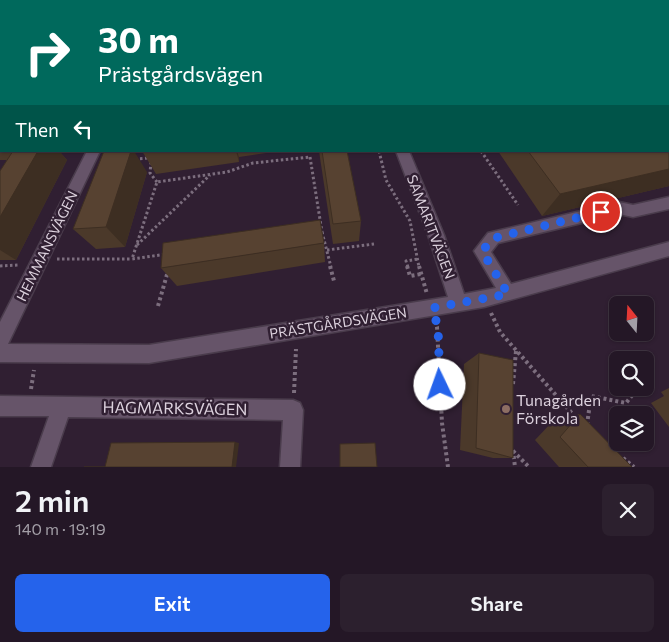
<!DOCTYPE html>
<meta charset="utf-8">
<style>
:root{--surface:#241726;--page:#2c202e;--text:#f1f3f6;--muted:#a39fa7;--line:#413643;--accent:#2563eb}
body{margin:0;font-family:Commissioner,sans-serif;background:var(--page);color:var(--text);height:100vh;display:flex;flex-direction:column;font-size:19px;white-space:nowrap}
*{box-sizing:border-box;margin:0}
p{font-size:16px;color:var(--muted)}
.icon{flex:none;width:28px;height:28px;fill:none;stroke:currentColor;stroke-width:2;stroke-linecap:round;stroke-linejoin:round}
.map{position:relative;height:467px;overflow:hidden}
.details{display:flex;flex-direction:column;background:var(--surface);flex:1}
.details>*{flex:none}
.hud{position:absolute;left:0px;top:0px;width:670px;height:152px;box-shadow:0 1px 4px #0004,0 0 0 1px var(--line);background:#00695c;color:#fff;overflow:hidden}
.needle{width:32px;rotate:342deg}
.buttons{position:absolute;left:609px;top:296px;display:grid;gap:10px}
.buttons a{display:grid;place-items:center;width:45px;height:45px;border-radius:8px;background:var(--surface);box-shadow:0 1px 4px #0004,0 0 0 1px var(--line);font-size:25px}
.pin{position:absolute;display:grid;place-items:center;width:42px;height:42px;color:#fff;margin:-21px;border:2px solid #fff;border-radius:50%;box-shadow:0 1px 5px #0007}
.me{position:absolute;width:55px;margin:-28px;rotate:357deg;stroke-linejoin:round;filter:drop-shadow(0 0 4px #0008)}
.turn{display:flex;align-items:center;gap:18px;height:105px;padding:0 15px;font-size:22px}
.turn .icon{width:65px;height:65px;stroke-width:2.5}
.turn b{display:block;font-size:35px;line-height:42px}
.then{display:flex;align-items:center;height:48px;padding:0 15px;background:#0003;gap:10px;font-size:19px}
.round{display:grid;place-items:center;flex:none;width:52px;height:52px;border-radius:8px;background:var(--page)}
.summary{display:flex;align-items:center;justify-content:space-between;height:85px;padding:0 15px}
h1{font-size:30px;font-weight:600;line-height:38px}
.action{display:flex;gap:10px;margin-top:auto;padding:10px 15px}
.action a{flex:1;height:58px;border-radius:8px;background:var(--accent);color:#fff;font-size:20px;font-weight:600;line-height:58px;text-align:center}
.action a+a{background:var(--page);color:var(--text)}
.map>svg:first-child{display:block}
</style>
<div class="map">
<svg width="669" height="467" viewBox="0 0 669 467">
<rect width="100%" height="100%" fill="#301f32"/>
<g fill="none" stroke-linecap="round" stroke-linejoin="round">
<defs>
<g id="minor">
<path d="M609,0H621L622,1H610Z"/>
<path d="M87,151H100L8,344L149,345L448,297L428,235L396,151H409L444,235L464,294L496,288L474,251L488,233L619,202L633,205L669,197V209L633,217L619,214L498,243L491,252L511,284L669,242V256L484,307L149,363L0,362V322Z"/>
<path d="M0,396L293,400L300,403L303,410L300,467H280L283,420L68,417L51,467H31L49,416H0Z"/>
</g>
</defs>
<!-- minor casing -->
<use href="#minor" stroke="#4a3c4c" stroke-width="3"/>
<!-- path-far2 -->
<path stroke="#7c6e7e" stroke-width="2" stroke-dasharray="2 2" stroke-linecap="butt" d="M174,0L178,1"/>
<!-- path-far1 -->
<g stroke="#7c6e7e" stroke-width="3" stroke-dasharray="2.5 2.5" stroke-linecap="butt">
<path d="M379,151L386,180L410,221L419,267"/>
<path d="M481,151L518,205"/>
<path d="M310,157L322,232L132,259L157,182L227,172L253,163Z"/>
<path d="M135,159L149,158"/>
<path d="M151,162L150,173L157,182"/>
<path d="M322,232L331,267"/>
<path d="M137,245L210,175"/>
<path d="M327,250L374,244"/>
<path d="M57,259H132"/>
<path d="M0,266L19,265"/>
<path d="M408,267L406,261L418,259"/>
</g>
<!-- path -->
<g stroke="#7c6e7e" stroke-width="4" stroke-dasharray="3 3" stroke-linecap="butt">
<path d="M330,266L334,281"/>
<path d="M407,266L410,276L421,274"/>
<path d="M419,266L427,294"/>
<path d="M158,306L168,271"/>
<path d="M491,313L500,332L577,419"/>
<path d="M435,321L437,327L442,423L448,467"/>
<path d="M513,384L516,351"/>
<path d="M31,389L34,370"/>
<path d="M294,393L296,349"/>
<path d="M587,425L591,396L626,403L638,388"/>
<path d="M513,450L515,467"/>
<path d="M513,451L529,467"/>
<path d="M623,458L634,467"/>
</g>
<!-- minor -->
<use href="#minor" fill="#665469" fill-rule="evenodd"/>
</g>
<!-- wall -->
<g fill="#4b392a">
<path d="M454,0H505L506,1H453Z"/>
<path d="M0,121H1V151H59L67,160L16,260H0V171L7,160H0Z"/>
<path d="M142,151H280L239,157V162L156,174Z"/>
<path d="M319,151H347L361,221L359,241L333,244Z"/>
<path d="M498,151H669V186L542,216Z"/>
<path d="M147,172L125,247L96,249L73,229Z"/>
<path d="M324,243L325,262L177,286L161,268Z"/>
<path d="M479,353L513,458H493L460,450L464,364Z"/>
<path d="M669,388V427L651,403L664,396L661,392Z"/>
<path d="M580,414L632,467H559L535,440L554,420Z"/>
</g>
<!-- shaded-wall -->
<g fill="#3d2e22">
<path d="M149,0H168V1H147Z"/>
<path d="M0,54L1,55V83L0,85Z"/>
<path d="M36,151H59L67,160L16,260L0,250V217Z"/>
<path d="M131,151H134L147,172L125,247L106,227Z"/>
<path d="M236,151H237L239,157V162Z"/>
<path d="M669,169V186L542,216L560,194Z"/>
<path d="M235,442L239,443L236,467H232Z"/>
</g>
<!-- building -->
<g fill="#574231" stroke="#3d2e22">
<path d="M104,0H149L147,1H102Z"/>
<path d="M274,0H318L317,1H278Z"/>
<path d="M352,0H372L371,1H351Z"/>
<path d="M467,0H505L506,1H468Z"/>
<path d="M669,59V169L560,194L528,151H669Z"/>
<rect x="0" y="121" width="1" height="16"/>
<path d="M13,151H38L0,217V171Z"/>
<path d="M104,151H131L106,227L73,229Z"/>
<path d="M322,151H347L361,221L333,224Z"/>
<path d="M320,220L324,243L161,268L163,243Z"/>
<path d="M479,353L513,360V458L476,448Z"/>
<path d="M580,414L632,467H588L560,437Z"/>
<path d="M235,442L232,467H84H105L111,443Z"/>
<path d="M375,443L377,467H340V444Z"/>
</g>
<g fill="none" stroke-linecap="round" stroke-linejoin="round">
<!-- route -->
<path stroke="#2563eb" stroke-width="9" stroke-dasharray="0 16.2" d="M440,385L438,327L432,308L508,294L482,251L494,238L601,212"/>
</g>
<!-- markers -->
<circle fill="#8d6e63" stroke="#301f32" stroke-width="2" cx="506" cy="409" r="5"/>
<g text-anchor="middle" stroke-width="5" stroke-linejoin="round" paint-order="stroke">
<!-- street labels -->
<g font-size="14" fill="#dcd1dd" stroke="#301f32">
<text transform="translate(431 227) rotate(69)" y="5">SAMARITVÄGEN</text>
<text transform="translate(47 246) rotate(-64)" y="5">HEMMANSVÄGEN</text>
<text transform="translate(338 323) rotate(-9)" y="5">PRÄSTGÅRDSVÄGEN</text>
</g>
<!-- near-poi labels -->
<g font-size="16" fill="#dcd1dd" stroke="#301f32" text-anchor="start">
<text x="516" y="406">Tunagården<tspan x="516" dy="18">Förskola</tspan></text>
</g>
<!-- near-street labels -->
<g font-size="16" fill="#dcd1dd" stroke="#301f32">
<text transform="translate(175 408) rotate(1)" y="6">HAGMARKSVÄGEN</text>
</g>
</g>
</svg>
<div class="buttons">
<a><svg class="needle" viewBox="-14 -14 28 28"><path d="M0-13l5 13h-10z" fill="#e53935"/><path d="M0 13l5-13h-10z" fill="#a39fa7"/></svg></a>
<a><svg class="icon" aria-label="search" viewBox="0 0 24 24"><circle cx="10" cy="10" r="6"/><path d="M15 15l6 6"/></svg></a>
<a><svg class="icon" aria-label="layers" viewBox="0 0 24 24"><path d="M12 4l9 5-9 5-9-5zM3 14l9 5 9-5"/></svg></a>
</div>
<div class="pin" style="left:601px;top:212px;background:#d93025"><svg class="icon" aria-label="arrive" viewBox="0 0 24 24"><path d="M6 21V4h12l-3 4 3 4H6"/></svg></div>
<svg class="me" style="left:440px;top:385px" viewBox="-20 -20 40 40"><circle r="19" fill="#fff"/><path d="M0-13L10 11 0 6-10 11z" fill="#2563eb"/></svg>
<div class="hud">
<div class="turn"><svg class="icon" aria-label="right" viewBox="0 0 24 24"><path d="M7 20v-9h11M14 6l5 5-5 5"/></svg><div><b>30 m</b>Prästgårdsvägen</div></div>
<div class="then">Then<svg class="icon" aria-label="left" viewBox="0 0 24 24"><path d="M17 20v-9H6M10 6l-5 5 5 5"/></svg></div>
</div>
</div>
<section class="details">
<div class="summary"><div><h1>2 min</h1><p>140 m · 19:19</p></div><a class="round"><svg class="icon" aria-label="close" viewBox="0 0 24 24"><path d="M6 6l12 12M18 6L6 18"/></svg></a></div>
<div class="action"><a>Exit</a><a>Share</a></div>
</section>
